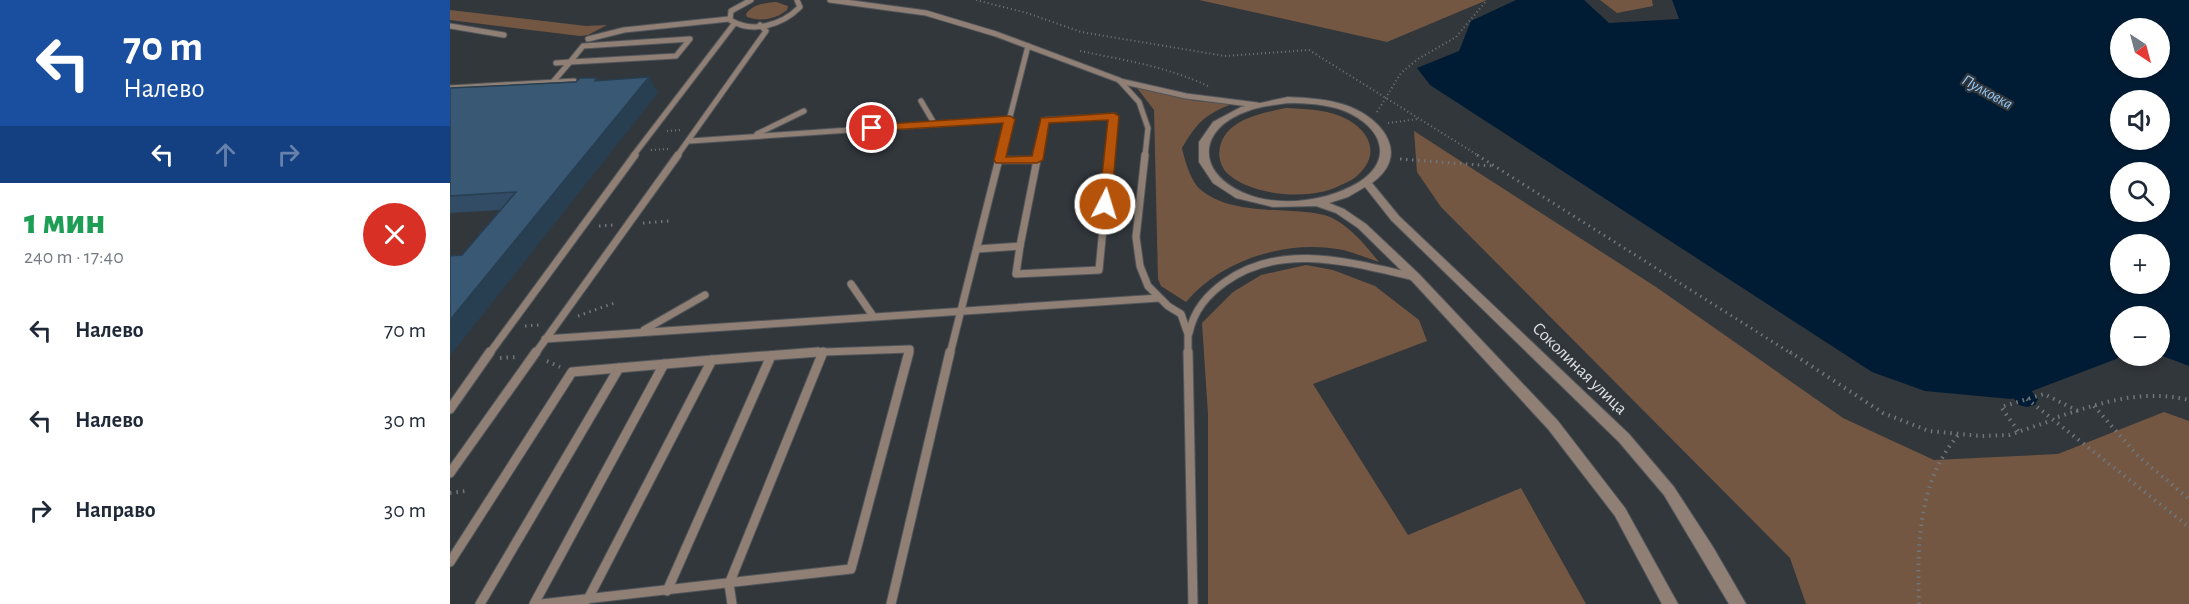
<!DOCTYPE html>
<html lang="ru">
<meta charset="utf-8">
<style>
:root{--surface:#fff;--page:#f6f6f7;--text:#1f2937;--muted:#747a83}
body{margin:0;font-family:"Alegreya Sans",sans-serif;background:var(--page);color:var(--text);height:100vh;display:flex;flex-direction:column;font-size:22px;white-space:nowrap}
*{box-sizing:border-box;margin:0}
p{font-size:20px;color:var(--muted)}
.icon{flex:none;width:33px;height:33px;fill:none;stroke:currentColor;stroke-width:2;stroke-linecap:round;stroke-linejoin:round}
.map{position:relative;flex:1;overflow:hidden}
.sheet{display:flex;flex-direction:column;background:var(--surface);width:450px}
.sheet>*{flex:none}
.hud{background:#1a4fa0;color:#fff;overflow:hidden}
.needle{width:39px;rotate:144deg}
.tools{position:absolute;left:1660px;top:18px;display:grid;gap:12px}
.tools a{display:grid;place-items:center;width:60px;height:60px;border-radius:50%;background:var(--surface);box-shadow:0 3px 9px #0003;font-size:30px}
.pin{position:absolute;display:grid;place-items:center;width:51px;height:51px;color:#fff;margin:-26px;border:3px solid #fff;border-radius:50%;box-shadow:0 2px 6px #0007}
.me{position:absolute;width:66px;margin:-33px;rotate:5deg;stroke-linejoin:round;filter:drop-shadow(0 0 4px #0008)}
.turn{display:flex;align-items:center;gap:21px;height:126px;padding:0 24px;font-size:27px}
.turn .icon{width:78px;height:78px;stroke-width:2.5}
.turn b{display:block;font-size:42px;line-height:51px}
.lanes{display:flex;align-items:center;height:57px;padding:0 24px;background:#0003;justify-content:center;gap:30px;direction:ltr}
.lanes .off{opacity:.35}
.round{display:grid;place-items:center;flex:none;width:63px;height:63px;border-radius:32px;background:var(--page)}
.head{display:flex;align-items:center;justify-content:space-between;height:102px;padding:0 24px}
h1{font-size:36px;font-weight:800;line-height:45px;color:#1e9e55}
ul{padding:0;list-style:none}
li{display:flex;align-items:center;gap:18px;height:90px;padding:0 24px}
li div{flex:1}
li b{display:block;font-size:22px}
li em{font-style:normal}
main{display:flex;flex:1;min-height:0}
.map>svg:first-child{display:block}
</style>
<main>
<section class="sheet">
<div class="hud">
<div class="turn"><svg class="icon" aria-label="left" viewBox="0 0 24 24"><path d="M17 20v-9H6M10 6l-5 5 5 5"/></svg><div><b>70 m</b>Налево</div></div>
<div class="lanes"><svg class="icon" aria-label="left" viewBox="0 0 24 24"><path d="M17 20v-9H6M10 6l-5 5 5 5"/></svg><svg class="icon off" aria-label="ahead" viewBox="0 0 24 24"><path d="M12 20V5M6 11l6-6 6 6"/></svg><svg class="icon off" aria-label="right" viewBox="0 0 24 24"><path d="M7 20v-9h11M14 6l5 5-5 5"/></svg></div>
</div>
<div class="head"><div><h1>1 мин</h1><p>240 m · 17:40</p></div><a class="round" style="background:#d93025;color:#fff"><svg class="icon" aria-label="close" viewBox="0 0 24 24"><path d="M6 6l12 12M18 6L6 18"/></svg></a></div>
<ul>
<li><svg class="icon" aria-label="left" viewBox="0 0 24 24"><path d="M17 20v-9H6M10 6l-5 5 5 5"/></svg><div><b>Налево</b></div><em>70 m</em></li>
<li><svg class="icon" aria-label="left" viewBox="0 0 24 24"><path d="M17 20v-9H6M10 6l-5 5 5 5"/></svg><div><b>Налево</b></div><em>30 m</em></li>
<li><svg class="icon" aria-label="right" viewBox="0 0 24 24"><path d="M7 20v-9h11M14 6l5 5-5 5"/></svg><div><b>Направо</b></div><em>30 m</em></li>
</ul>
</section>
<div class="map">
<svg width="1739" height="604" viewBox="0 0 1739 604">
<rect width="100%" height="100%" fill="#32373c"/>
<!-- green -->
<g fill="#735742">
<path d="M749,0H1037L937,42Z"/>
<path d="M1150,0H1202L1203,6L1167,13Z"/>
<path d="M326,2L338,6L337,10C326,19 311,22 297,17L296,14C303,4 315,3 326,2Z"/>
<path d="M0,10L136,26L157,25L138,35L130,36L0,20Z"/>
<path d="M687,88L746,101L782,104C755,114 746,124 732,148C735,161 741,182 751,190C775,210 812,209 841,211C856,212 872,212 886,220C904,231 916,246 929,262C917,258 905,253 893,250C838,239 772,259 736,302L711,286L708,279L704,110Z"/>
<path d="M836,108C854,109 873,109 890,116C917,127 933,152 908,175C903,180 895,183 889,186C860,201 799,196 776,172C770,165 768,155 770,147C776,119 812,113 836,108Z"/>
<path d="M964,131L1206,287L1393,418L1484,460L1608,454L1714,412L1739,421V604H1356L1340,558L991,207L967,172Z"/>
<path d="M856,265L883,270L925,286L969,320L977,341L863,384L958,535L1071,488L1136,604H758V414L752,323L783,292L811,275Z"/>
</g>
<!-- water -->
<path fill="#001c34" fill-rule="evenodd" d="M1066,0H1134L1159,23L1229,19L1222,0H1739V366L1710,355V316H1671V356H1674L1561,399L1475,391L1422,372L980,85L967,68L1009,51L1021,21ZM1671,28H1710V68H1671ZM1671,100H1710V140H1671ZM1671,172H1710V212H1671ZM1671,244H1710V284H1671Z"/>
<g fill="none" stroke-linecap="round" stroke-linejoin="round">
<!-- canal -->
<path fill="#001c34" fill-rule="evenodd" d="M1571,386L1579,388L1588,399L1585,405L1577,407L1569,405L1560,394L1563,388Z"/>
<defs>
<g id="lane-far2">
<path d="M301,0L281,11L280,20C303,34 332,25 350,7L347,0"/>
<path d="M380,0L476,13L546,34L669,80L689,102L698,128L695,156"/>
<path d="M0,26L54,35"/>
<path d="M138,39L174,30L279,19"/>
<path d="M240,39L226,56L120,62L133,46Z"/>
<path d="M106,63L120,62"/>
<path d="M670,81L736,96L807,105"/>
<path d="M102,83L120,62"/>
<path d="M0,88L124,81"/>
<path d="M471,101L484,123"/>
<path d="M307,134L354,111"/>
<path d="M240,141L560,119"/>
<path d="M183,156L284,24"/>
<path d="M227,156L316,31L310,25"/>
<path d="M550,156L578,46"/>
<path d="M588,156L595,120L664,116L660,156"/>
</g>
<g id="lane-far1">
<path d="M695,155L686,237L690,266L698,286L718,306L731,314L738,334V354"/>
<path d="M587,160L588,155"/>
<path d="M570,246L566,274L649,270L660,155"/>
<path d="M527,249L570,246L587,160H550"/>
<path d="M401,284L423,316"/>
<path d="M194,330L255,295"/>
<path d="M739,333C744,310 757,295 775,282C832,241 902,263 965,277"/>
<path d="M95,339L709,298"/>
<path d="M373,352L460,349L459,354"/>
<path d="M39,354L185,155"/>
<path d="M85,354L228,155"/>
<path d="M347,354L373,352L372,354"/>
<path d="M500,354L550,155"/>
</g>
<g id="lane">
<path d="M738,352L743,604"/>
<path d="M0,409L40,352"/>
<path d="M0,473L86,352"/>
<path d="M0,562L122,372L262,360"/>
<path d="M217,591L321,356"/>
<path d="M30,604L169,368"/>
<path d="M84,604L214,364"/>
<path d="M91,604L401,569L459,352"/>
<path d="M128,604L138,599L262,360L368,352"/>
<path d="M282,604L279,584L373,352"/>
<path d="M441,604L500,352"/>
</g>
<path id="street" d="M838,97C858,98 879,99 898,106C933,119 961,155 922,183L949,216L1179,434L1224,487L1263,547L1296,604H1279L1214,495L1169,442L941,220L915,187L898,197L879,203L894,209L916,224L969,274L1108,421L1175,508L1228,604H1212L1165,516L1098,429L961,280L908,228L886,213L866,206L823,207L786,198L763,183L749,162V142L763,122L791,107ZM838,103C856,103 875,104 892,110C936,127 946,165 900,187C870,202 826,207 794,193C745,172 748,128 798,111C810,106 825,105 838,103Z"/>
</defs>
<!-- lane-far2 casing -->
<use href="#lane-far2" stroke="#51555a" stroke-width="7"/>
<!-- lane-far1 casing -->
<use href="#lane-far1" stroke="#51555a" stroke-width="9"/>
<!-- lane casing -->
<use href="#lane" stroke="#51555a" stroke-width="11"/>
<!-- street casing -->
<use href="#street" stroke="#51555a" stroke-width="2"/>
<!-- path-far2 -->
<g stroke="#71767a" stroke-width="2" stroke-dasharray="1 3" stroke-linecap="butt">
<path d="M526,0L577,13L631,32L775,56L859,50L1029,156"/>
<path d="M630,51C674,60 718,67 758,86"/>
<path d="M927,112L951,73L968,59L1006,37L1037,0"/>
<path d="M938,123L968,119"/>
<path d="M217,131L231,130"/>
<path d="M201,150L218,149"/>
</g>
<!-- path-far1 -->
<g stroke="#71767a" stroke-width="3" stroke-dasharray="1.5 4.5" stroke-linecap="butt">
<path d="M1027,155L1342,354"/>
<path d="M950,159L1043,166"/>
<path d="M193,223L219,221"/>
<path d="M149,226L163,225"/>
<path d="M128,316L167,302"/>
<path d="M75,326L90,325"/>
</g>
<!-- path -->
<g stroke="#71767a" stroke-width="4" stroke-dasharray="1.5 5" stroke-linecap="butt">
<path d="M1340,352L1433,413L1479,431L1531,436L1559,435L1597,422"/>
<path d="M50,358L67,357"/>
<path d="M97,361L110,367"/>
<path d="M1577,399L1739,527"/>
<path d="M1644,406L1688,456L1739,499"/>
<path d="M1608,417C1653,402 1692,389 1739,400"/>
<path d="M1568,431L1551,407L1594,394L1628,411"/>
<path d="M0,493L16,491"/>
<path d="M1469,604C1467,545 1468,481 1509,434"/>
</g>
<!-- lane-far2 -->
<use href="#lane-far2" stroke="#8f7f74" stroke-width="5"/>
<!-- lane-far1 -->
<use href="#lane-far1" stroke="#8f7f74" stroke-width="7"/>
<!-- lane -->
<use href="#lane" stroke="#8f7f74" stroke-width="9"/>
<!-- street -->
<use href="#street" fill="#8f7f74" fill-rule="evenodd"/>
</g>
<!-- wall -->
<path fill="#314c64" d="M149,80L208,93L12,255L51,210L0,213V88Z"/>
<!-- shaded-wall -->
<path fill="#283e51" d="M199,77L208,93L0,356V320Z"/>
<!-- building -->
<path fill="#395874" stroke="#283e51" stroke-width="1.5" d="M199,77L0,320V256L12,255L66,192L0,196V88L126,82L130,78H147L145,81Z"/>
<!-- route -->
<path fill="#b45309" stroke="#753606" stroke-width="1.5" d="M664,113L669,116L661,204L655,208L649,204L658,120L599,123L593,160L587,163H546L544,160L553,123L422,131L417,128L422,125L560,116L565,119L556,157L582,156L591,118Z"/>
<g text-anchor="middle" stroke-width="4.5" stroke-linejoin="round" paint-order="stroke">
<!-- far-water labels -->
<g font-size="16" font-style="italic" fill="#97ccfd" stroke="#32373c">
<text transform="translate(1538 91) rotate(29)" y="6">Пулковка</text>
</g>
<!-- street labels -->
<g font-size="18" fill="#dce0e3" stroke="#32373c">
<text transform="translate(1130 368) rotate(44)" y="6">Соколиная улица</text>
</g>
</g>
</svg>
<div class="tools">
<a><svg class="needle" viewBox="-14 -14 28 28"><path d="M0-13l5 13h-10z" fill="#e53935"/><path d="M0 13l5-13h-10z" fill="#747a83"/></svg></a>
<a><svg class="icon" aria-label="sound" viewBox="0 0 24 24"><path d="M4 9h4l5-4v14l-5-4H4zM17 9q2 3 0 6"/></svg></a>
<a><svg class="icon" aria-label="search" viewBox="0 0 24 24"><circle cx="10" cy="10" r="6"/><path d="M15 15l6 6"/></svg></a>
<a>+</a>
<a>−</a>
</div>
<div class="pin" style="left:422px;top:128px;background:#d93025"><svg class="icon" aria-label="arrive" viewBox="0 0 24 24"><path d="M6 21V4h12l-3 4 3 4H6"/></svg></div>
<svg class="me" style="left:655px;top:204px" viewBox="-20 -20 40 40"><circle r="17" fill="#b45309" stroke="#fff" stroke-width="3"/><path d="M0-11L8 9 0 5-8 9z" fill="#fff"/></svg>
</div>
</main>
